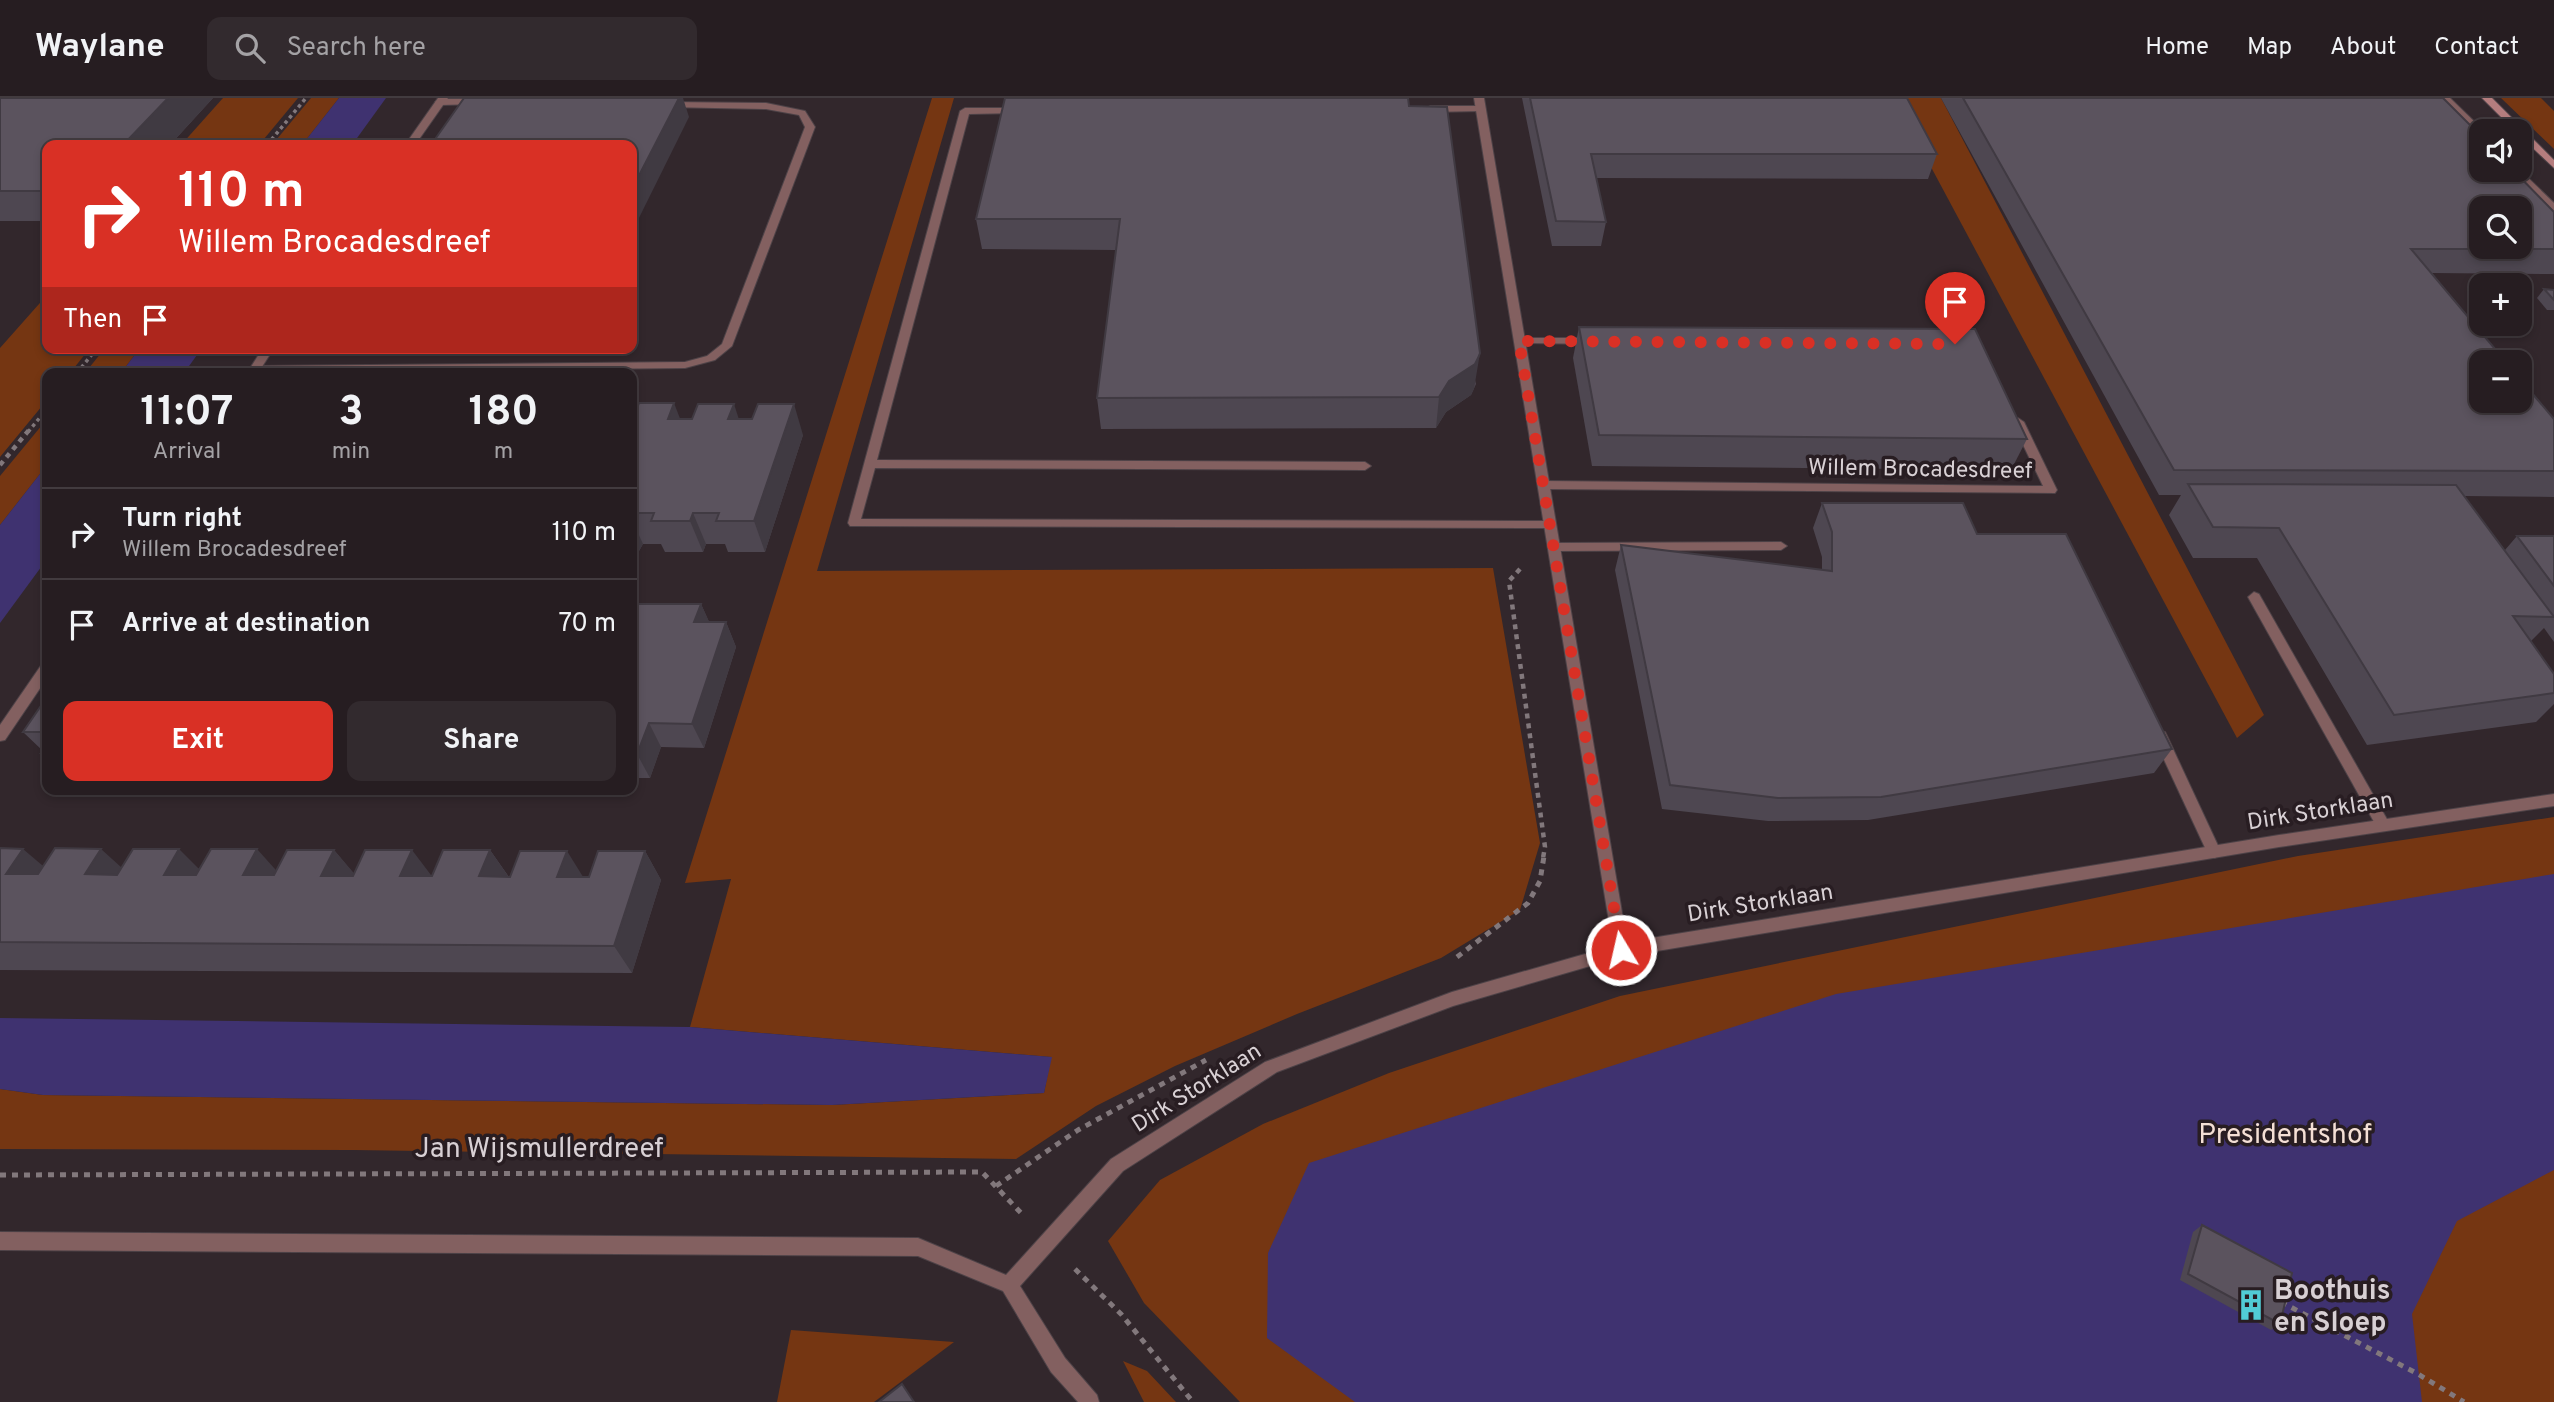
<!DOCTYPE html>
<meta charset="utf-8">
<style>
:root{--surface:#261d21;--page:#322a2e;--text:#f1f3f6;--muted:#a4a2a5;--line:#423b3f;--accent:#d93025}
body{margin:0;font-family:Overpass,sans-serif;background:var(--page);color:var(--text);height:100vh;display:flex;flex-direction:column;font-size:26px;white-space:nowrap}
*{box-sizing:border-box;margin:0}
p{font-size:23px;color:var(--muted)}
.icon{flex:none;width:38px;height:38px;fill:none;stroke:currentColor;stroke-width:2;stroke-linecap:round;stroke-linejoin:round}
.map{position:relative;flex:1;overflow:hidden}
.side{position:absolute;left:42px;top:270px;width:595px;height:427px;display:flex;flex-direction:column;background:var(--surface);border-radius:14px;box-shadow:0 4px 10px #0003,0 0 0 2px var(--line)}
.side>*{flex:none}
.guide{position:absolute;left:42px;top:42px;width:595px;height:214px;border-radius:14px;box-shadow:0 4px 10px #0003,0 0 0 2px var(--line);background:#d93025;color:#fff;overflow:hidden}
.controls{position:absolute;left:2469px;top:21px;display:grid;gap:14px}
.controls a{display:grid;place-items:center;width:63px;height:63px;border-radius:14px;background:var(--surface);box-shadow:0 4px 10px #0003,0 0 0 2px var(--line);font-size:35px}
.pin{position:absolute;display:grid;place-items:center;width:60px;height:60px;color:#fff;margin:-72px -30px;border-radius:50% 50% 50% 0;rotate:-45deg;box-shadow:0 0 7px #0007}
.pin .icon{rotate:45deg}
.me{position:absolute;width:77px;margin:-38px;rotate:351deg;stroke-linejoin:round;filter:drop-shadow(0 0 5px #0008)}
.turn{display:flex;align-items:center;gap:24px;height:147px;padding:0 21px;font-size:32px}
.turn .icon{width:91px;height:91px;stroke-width:2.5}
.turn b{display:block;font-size:49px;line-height:60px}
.then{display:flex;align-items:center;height:66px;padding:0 21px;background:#0003;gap:14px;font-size:26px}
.eta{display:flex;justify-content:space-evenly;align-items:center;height:119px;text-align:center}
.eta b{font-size:42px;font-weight:700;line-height:49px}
.action{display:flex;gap:14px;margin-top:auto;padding:14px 21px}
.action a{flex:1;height:80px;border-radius:14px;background:var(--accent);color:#fff;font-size:28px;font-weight:700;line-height:80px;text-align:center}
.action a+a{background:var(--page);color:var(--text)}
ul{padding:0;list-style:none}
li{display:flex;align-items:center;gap:21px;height:91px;padding:0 21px;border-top:2px solid var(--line)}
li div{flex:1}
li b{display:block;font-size:26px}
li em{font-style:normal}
header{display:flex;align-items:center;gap:42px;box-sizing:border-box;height:98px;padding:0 35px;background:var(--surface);border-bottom:2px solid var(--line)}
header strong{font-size:33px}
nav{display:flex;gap:38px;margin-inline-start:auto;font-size:24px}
.search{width:490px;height:63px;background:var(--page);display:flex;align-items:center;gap:18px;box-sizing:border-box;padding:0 24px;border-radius:14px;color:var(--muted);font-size:26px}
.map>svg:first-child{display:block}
</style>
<header>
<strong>Waylane</strong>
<div class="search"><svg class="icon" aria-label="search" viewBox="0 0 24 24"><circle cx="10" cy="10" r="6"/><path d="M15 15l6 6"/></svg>Search here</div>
<nav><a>Home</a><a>Map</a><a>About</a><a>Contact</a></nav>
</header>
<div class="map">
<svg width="2554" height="1304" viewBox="0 0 2554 1304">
<rect width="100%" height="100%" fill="#32272c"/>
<!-- green -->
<g fill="#753612">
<path d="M223,0H298L259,47H181Z"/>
<path d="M311,0H339L302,47H272Z"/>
<path d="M932,0H954L817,473L1493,470L1540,745L1520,812L1441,860L1297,916L1175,968L1096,1008L1016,1061L353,1052L0,1051V991L43,997L832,1007L1044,995L1051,959L690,929L731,781L685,785Z"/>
<path d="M1894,0H1941L2264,617L2237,640Z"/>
<path d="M2501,0H2541L2554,13V51Z"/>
<path d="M47,197V250H90L70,275H47V302L0,359V250Z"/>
<path d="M105,250H140L121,275H85Z"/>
<path d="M47,321V367L0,427V378Z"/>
<path d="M2554,719V1304H1240L1144,1205L1108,1143L1160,1082L1263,1026L1389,975L1620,898L2298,758Z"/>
<path d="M791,1232L954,1244L874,1304H777Z"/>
<path d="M1123,1263L1147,1273L1176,1304H1144Z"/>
</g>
<!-- water -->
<g fill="#3f3270">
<path d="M339,0H386L352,47H302Z"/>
<path d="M140,250H202L184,275H121Z"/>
<path d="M47,367V461L0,525V427Z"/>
<path d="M2554,776V1072L2457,1123L2412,1216L2422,1304H1355L1267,1240L1268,1155L1309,1065L1836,896Z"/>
<path d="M0,920L690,929L1052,959L1044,995L832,1007L43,997L0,991Z"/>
</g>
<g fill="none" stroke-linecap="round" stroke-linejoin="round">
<defs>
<g id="lane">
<path d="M479,1L482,2V6L440,7L435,4L440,1Z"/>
<path d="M668,4L766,5L805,13L815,29L732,248L715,262L685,270L255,274L249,271L255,268L685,264L707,258L722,246L805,29L799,17L766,11L665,9L663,7Z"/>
<path d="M1480,8L1485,11L1483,13L1430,14L1425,11L1430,8Z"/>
<path d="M1021,10L1024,11V15L969,16L877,362L1365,364L1371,368L1365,372L875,370L861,421L1550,423L1556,427L1554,430L850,428L848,425L960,13L965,10Z"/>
<path d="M1519,240H1596L1601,243L1596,246L1515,245V241Z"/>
<path d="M2018,320L2024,324L2057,392L2055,395L1544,391L1538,387L1544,383L2043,388L2012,324Z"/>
<path d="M1781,444L1787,448L1781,452L1554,453L1548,449L1554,445Z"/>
<path d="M2254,494L2259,496L2388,723L2390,727L2388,731H2378L2248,499Z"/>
<path d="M2160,633L2165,634L2167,638L2221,754L2219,758L2214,760L2209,758L2207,754L2153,638L2155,634Z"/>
</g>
<g id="street">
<path d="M438,0H448L415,47H405Z"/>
<path d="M1474,0H1484L1627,844L2279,737L2554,696V708L2279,749L1621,859L1453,908L1277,974L1123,1073L1020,1188L1065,1260L1097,1297L1099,1304H1078L1051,1274L1003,1193L918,1158L0,1152V1134L918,1140L1006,1177L1111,1061L1265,964L1452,894L1613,848Z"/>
<path d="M2440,0H2450L2484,33H2482V40Z"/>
<path d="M2510,72H2520L2554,105V114L2551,113Z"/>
<path d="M263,250H274L258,275H247Z"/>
<path d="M47,565V580L5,642L0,643V627L42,566Z"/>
</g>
<path id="secondary" d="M2482,0H2492L2554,62V70L2520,38V33H2515Z"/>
</defs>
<!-- lane casing -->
<use href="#lane" stroke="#4d4247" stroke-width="2"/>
<!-- street casing -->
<use href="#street" stroke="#4d4247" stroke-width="2"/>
<!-- secondary casing -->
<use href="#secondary" stroke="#4d4247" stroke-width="2"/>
<!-- path-far2 -->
<g stroke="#82787c" stroke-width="3.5" stroke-dasharray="3.5 3.5" stroke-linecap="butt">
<path d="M267,47L306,0"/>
<path d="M77,275L97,250"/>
<path d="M28,334L47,311"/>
</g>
<!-- path-far1 -->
<g stroke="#82787c" stroke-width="4.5" stroke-dasharray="5 5" stroke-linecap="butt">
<path d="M0,367L29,332"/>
<path d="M1520,471L1509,483L1545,749L1543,760"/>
</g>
<!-- path -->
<g stroke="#82787c" stroke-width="5" stroke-dasharray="6 6" stroke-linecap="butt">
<path d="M1457,859L1528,805L1540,783L1544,758"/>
<path d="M0,1077L982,1074L1021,1115"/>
<path d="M996,1088L1078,1032L1206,962"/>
<path d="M1075,1171L1121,1216L1193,1304"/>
<path d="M2281,1204L2418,1276L2464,1304"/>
</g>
<!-- lane -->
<use href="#lane" fill="#836060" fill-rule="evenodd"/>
<!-- street -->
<use href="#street" fill="#836060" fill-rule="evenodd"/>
<!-- secondary -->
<use href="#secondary" fill="#b57d7e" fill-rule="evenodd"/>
</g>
<!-- wall -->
<g fill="#4e4751">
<path d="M0,0H213L170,47H47V123H0Z"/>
<path d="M1522,0H1907L1937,56L1928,81L1596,80L1606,124L1601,148H1552Z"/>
<path d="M1941,0H2443L2554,114V176L2432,175L2554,321V399L2464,398L2505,452L2517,438H2554V544L2544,530L2531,543L2554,576V606L2536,624L2367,647L2257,460H2193L2169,417L2181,397H2159Z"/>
<path d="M1409,8L1476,286L1471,297L1446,314L1436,330L1101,331L1097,300L1116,152L982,151L976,121Z"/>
<path d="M2544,191L2554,192V212H2547L2537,200Z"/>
<path d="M1579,229L2027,341L2011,372L1592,368L1573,260Z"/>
<path d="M632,321H739L803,337L765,454H728L725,446H706L703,454H665L661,446H643L639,453H632Z"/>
<path d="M1822,405L1977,436L2172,651L2154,675L1868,722L1768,723L1662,711L1615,472L1621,447L1822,472V459L1813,430Z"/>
<path d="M632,506H701L709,524H726L736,549L704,650L661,649L650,680H632Z"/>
<path d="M47,599V660L41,655L43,653L23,634Z"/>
<path d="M0,750L43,768L277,772L334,752L354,776L432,778L490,752L509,779H589L645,753L661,782L632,875L0,872Z"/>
<path d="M2202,1127L2280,1226L2271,1232L2180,1182L2193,1134Z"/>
</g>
<!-- shaded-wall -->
<g fill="#403a42">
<path d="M168,0H213L170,47H123Z"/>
<path d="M679,0H683L689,19L632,134V91Z"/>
<path d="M1480,255L1474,291L1471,297L1446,314L1436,330L1439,299L1449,283Z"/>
<path d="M674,305L686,336L668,321Z"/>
<path d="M734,306L744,337L728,321Z"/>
<path d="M794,306L803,337L765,454L754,423Z"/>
<path d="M693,415L706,446L703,454L690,423Z"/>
<path d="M632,422L643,446L639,453L632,437Z"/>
<path d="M701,506L712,530L694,524Z"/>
<path d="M726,524L736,549L704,650L692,626Z"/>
<path d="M649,625L661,649L650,680L637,656Z"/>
<path d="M23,751L56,779L6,776Z"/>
<path d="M101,751L132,779L85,776Z"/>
<path d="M179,751L207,779L164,777Z"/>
<path d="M257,751L283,780L243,777Z"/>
<path d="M334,752L358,780L321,778Z"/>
<path d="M412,752L434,781L400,778Z"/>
<path d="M490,752L510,781L479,778Z"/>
<path d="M567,753L585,782L557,779Z"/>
<path d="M645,753L661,782L632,875L614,848Z"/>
</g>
<!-- building -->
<g fill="#5b535e" stroke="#403a42" stroke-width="2" fill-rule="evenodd">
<path d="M0,0H168L123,47H47V93H0Z"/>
<path d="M464,0H679L632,91V47H431Z"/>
<path d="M1005,0H1408L1409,8L1447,9L1480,255L1478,260L1475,266L1449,283L1439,299L1097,300L1120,121H976Z"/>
<path d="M1530,0H1907L1937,56H1591L1606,124L1556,123Z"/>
<path d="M1963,0H2443L2482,39V72H2513L2554,114V151H2411L2506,264H2482V303H2520V281L2554,321V373L2174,372ZM2482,110H2520V149H2482Z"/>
<path d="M2544,191L2554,192V202Z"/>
<path d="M1579,229L1975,231L2027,341L1599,337Z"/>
<path d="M639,305H674L668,321H692L698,306H734L728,321H752L758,306H794L754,423H716L719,415H693L690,423H651L654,415H632V321Z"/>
<path d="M2188,386L2456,387L2554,519L2513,518L2554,576V595L2394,617L2279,430L2213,429Z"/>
<path d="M1822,405H1963L1977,436H2066L2172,651L1881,699L1778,700L1670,687L1621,447L1832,473V434Z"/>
<path d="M2517,438H2554V488Z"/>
<path d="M632,506H701L694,524H726L692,626L649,625L637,656L632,657Z"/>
<path d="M47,599V634H23Z"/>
<path d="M47,646V655H41Z"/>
<path d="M0,750L23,751L6,776H38L55,750L101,751L85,776L117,777L133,751H179L164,777H196L211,751H257L243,777H274L287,752H334L321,778H353L365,752H412L400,778H432L443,752H490L479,778L510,779L520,753H567L557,779H589L598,753H645L614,848L0,844Z"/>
<path d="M2202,1127L2292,1175L2280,1226L2188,1176Z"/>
<path d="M902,1286L914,1304H879Z"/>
</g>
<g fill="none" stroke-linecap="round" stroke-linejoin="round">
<!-- route -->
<path stroke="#d93025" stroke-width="12" stroke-dasharray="0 21.6" d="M1621,852L1519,243L1955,246"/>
</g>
<!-- icons -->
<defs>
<symbol id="building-bare" viewBox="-9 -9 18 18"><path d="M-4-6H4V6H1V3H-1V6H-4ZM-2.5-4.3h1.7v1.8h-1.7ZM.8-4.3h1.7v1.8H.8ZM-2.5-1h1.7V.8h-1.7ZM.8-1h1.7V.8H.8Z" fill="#51ccd5" stroke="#281d22" stroke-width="2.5" paint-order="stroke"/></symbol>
</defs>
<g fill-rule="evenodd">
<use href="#building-bare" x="2229" y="1185" width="44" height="44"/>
</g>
<g text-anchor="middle" stroke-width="7" stroke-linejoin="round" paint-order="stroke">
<!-- street labels -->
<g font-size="23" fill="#d8d0d4" stroke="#281d22">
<text transform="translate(1920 370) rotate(1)" y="8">Willem Brocadesdreef</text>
<text transform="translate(2320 712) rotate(-9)" y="8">Dirk Storklaan</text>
<text transform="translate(1760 804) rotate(-9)" y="8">Dirk Storklaan</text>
<text transform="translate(1196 989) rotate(-32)" y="8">Dirk Storklaan</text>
</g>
<!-- near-park labels -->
<g font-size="28" fill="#f4dfd5" stroke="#281d22">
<text x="2285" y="1045">Presidentshof</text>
</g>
<!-- near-street labels -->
<g font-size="28" fill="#d8d0d4" stroke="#281d22">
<text x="539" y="1059">Jan Wijsmullerdreef</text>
</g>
<!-- near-poi labels -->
<g font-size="28" font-weight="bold" fill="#d8d0d4" stroke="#281d22" text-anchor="start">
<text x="2274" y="1201">Boothuis<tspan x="2274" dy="32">en Sloep</tspan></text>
</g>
</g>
</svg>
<div class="controls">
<a><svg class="icon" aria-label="sound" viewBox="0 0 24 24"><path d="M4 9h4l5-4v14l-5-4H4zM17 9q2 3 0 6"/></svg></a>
<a><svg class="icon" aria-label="search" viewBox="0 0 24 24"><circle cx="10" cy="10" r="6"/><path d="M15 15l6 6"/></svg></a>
<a>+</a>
<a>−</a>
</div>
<div class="pin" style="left:1955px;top:246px;background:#d93025"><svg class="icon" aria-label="arrive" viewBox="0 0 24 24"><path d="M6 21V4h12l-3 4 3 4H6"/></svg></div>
<svg class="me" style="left:1621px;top:852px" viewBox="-20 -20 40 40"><circle r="17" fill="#d93025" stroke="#fff" stroke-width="3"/><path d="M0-11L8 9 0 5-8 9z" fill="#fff"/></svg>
<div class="guide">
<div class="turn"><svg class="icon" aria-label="right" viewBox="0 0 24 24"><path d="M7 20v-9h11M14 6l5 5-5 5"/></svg><div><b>110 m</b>Willem Brocadesdreef</div></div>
<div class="then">Then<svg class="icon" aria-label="arrive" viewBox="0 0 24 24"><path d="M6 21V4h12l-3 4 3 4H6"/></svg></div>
</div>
<section class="side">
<div class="eta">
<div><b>11:07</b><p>Arrival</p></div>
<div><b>3</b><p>min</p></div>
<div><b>180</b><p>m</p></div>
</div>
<ul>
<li><svg class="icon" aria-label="right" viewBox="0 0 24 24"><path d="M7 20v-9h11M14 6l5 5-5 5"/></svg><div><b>Turn right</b><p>Willem Brocadesdreef</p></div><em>110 m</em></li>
<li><svg class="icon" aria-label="arrive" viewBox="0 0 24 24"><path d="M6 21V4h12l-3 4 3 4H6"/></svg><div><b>Arrive at destination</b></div><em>70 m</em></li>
</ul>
<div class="action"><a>Exit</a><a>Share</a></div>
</section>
</div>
